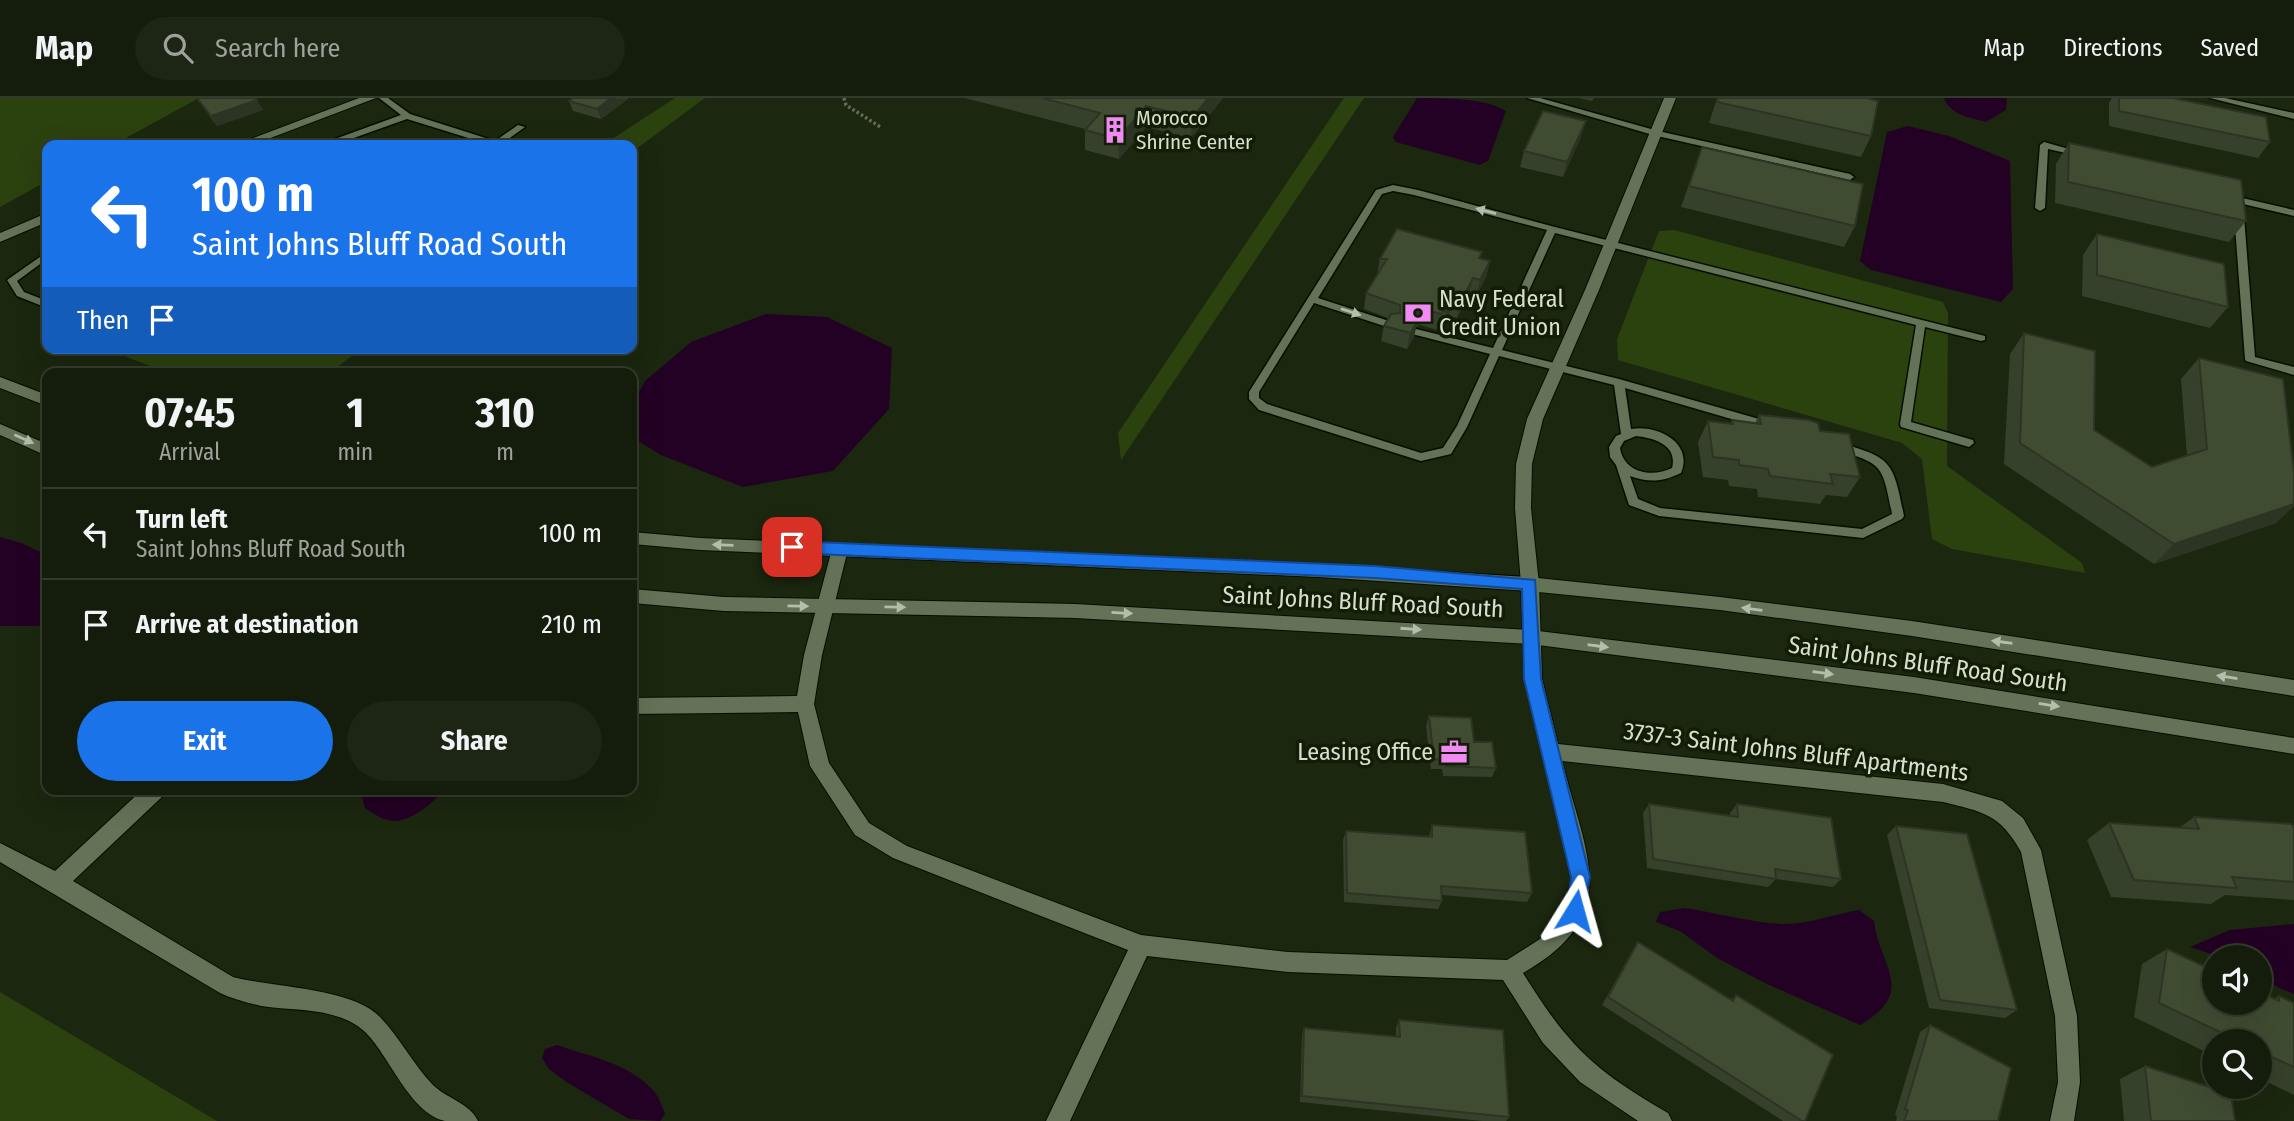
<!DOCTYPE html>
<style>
:root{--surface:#141d0b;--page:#1d2614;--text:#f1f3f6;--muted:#9da29d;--line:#333b2c;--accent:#1a73e8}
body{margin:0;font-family:"Fira Sans Condensed",sans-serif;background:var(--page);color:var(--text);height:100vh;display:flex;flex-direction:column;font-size:26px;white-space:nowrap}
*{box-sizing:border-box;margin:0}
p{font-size:23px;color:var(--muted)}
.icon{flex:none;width:38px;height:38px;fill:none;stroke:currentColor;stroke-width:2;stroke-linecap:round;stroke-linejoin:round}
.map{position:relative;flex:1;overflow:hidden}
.details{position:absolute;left:42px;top:270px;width:595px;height:427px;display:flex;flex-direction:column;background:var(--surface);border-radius:14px;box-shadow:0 7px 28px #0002,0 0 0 2px var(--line)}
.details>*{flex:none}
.banner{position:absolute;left:42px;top:42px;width:595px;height:214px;border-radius:14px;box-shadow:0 7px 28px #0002,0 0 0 2px var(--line);background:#1a73e8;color:#fff;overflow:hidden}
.buttons{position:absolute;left:2202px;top:847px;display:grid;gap:14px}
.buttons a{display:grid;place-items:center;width:70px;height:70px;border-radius:50%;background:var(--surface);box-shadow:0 7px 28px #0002,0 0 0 2px var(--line);font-size:35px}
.pin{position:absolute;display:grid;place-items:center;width:60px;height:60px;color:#fff;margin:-30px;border-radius:14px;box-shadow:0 4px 10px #0006}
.me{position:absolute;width:77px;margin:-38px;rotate:8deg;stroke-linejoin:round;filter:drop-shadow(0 0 5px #0008)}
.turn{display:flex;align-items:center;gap:24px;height:147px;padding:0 35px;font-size:32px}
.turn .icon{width:91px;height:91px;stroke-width:2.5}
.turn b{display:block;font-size:49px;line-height:60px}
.then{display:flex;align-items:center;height:66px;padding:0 35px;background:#0003;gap:14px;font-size:26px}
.eta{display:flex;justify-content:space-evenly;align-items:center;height:119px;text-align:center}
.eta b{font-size:42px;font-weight:700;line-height:49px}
.action{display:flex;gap:14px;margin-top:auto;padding:14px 35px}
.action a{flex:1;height:80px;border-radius:42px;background:var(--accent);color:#fff;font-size:28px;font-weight:700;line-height:80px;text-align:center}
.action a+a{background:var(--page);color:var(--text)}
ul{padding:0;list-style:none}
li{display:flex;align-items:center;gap:21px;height:91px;padding:0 35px;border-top:2px solid var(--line)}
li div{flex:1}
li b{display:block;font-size:26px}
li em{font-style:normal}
header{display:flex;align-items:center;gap:42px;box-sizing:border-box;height:98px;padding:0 35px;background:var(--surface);border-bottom:2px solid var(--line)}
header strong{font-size:33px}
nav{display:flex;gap:38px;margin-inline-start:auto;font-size:24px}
.search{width:490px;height:63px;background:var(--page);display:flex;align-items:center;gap:18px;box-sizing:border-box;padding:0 24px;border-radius:38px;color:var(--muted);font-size:26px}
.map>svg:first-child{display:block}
</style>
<header>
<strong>Map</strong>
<div class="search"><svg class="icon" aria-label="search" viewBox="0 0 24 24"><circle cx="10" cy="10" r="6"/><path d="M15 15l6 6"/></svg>Search here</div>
<nav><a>Map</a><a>Directions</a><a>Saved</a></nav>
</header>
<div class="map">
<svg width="2294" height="1023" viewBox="0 0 2294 1023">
<rect width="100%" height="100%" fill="#1b270f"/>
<!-- green -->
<g fill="#2b420f">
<path d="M0,0H199L113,47H47V83L0,109Z"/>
<path d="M675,0H705L632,54V47H603Z"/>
<path d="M1344,0H1364L1121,362L1118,335Z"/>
<path d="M1674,132L1943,204L1948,215L1947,368L2082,465L2085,475L1952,451L1932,441L1922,361L1902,345L1618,262L1617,241L1659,133Z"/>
<path d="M103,250H363L329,275H169Z"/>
<path d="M0,894L217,1023H0Z"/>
</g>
<!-- water -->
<g fill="#230124">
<path d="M1417,0C1443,0 1486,0 1506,13L1488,63L1480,67L1396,44L1393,39Z"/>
<path d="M1944,0H2007L2006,12L1986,24C1969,19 1950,17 1944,0Z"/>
<path d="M1908,28L1949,38L2010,63L2013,191L2001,204L1871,172L1860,163L1887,34Z"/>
<path d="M766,216L827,219L892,250L889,311L833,373L743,389L661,357L632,339V307L645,283L691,244Z"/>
<path d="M0,439L21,445L47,457V528H0Z"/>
<path d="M372,691H443C435,705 413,721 396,723C387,724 373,716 365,710L362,699Z"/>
<path d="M1685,810C1718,815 1751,825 1784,826C1810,826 1834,816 1859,812L1874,823C1879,868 1918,893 1860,927L1767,886L1717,860L1680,833L1656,824L1660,814Z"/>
<path d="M2294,826V896L2259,881V859H2220L2190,849L2230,832Z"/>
<path d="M557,947C590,959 626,964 652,991C658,997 662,1008 665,1016L660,1023L629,1021L568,985L549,971L542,960L545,951Z"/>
</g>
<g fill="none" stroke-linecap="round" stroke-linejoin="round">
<defs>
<g id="lane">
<path d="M379,0H388L410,16L495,43L518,27L525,29L500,47H491L407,21L334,47H323L324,45L401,17Z"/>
<path d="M1527,0H1540L1658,33L1850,76L1854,79L1850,82L1653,37Z"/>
<path d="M2210,0H2225L2294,15V21Z"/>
<path d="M2044,44L2083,55L2079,58L2048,51L2045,110L2040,113L2035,110L2040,47Z"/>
<path d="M1393,87L1418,92L1555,129L1985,238V242L1981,243L1925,229L1911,324L1973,342L1974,345L1969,349L1901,329L1900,326L1916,227L1555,135L1502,252L1619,281L1773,325L1774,328L1769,332L1625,290L1631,331C1656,326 1694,344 1681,375C1662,384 1650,385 1630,378L1638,401L1660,410L1862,431L1892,416C1882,365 1883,366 1833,351L1831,348L1837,344C1892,360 1893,362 1904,418L1902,421L1863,440L1659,418L1629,407L1616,367L1610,359L1609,349L1616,338L1621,336L1614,287L1499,258L1467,329L1451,356L1421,363L1259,312L1249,301V294L1376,92ZM1393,93L1414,97L1547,132L1493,250L1416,231L1411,234L1412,236L1490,256L1457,328L1443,350L1421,355L1267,306L1259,300V294L1314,205L1387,229H1395V225L1318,200L1382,96ZM1636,338C1654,340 1678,347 1672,370C1652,380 1624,375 1620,350L1624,343Z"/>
<path d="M2238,99L2294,112V118L2243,106L2255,259L2294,269V277L2246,263L2245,261L2233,102Z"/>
<path d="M47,154V161L17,183L24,194L47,203V210L17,198L7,182Z"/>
</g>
<g id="street">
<path d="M359,0H376L252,47H235Z"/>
<path d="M1664,0H1676L1599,192L1543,321L1532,366L1531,410L1539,486L1542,581L1558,646L1943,686L2002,703L2023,720L2041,752L2077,918L2080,984L2074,1023H2050L2058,984L2055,918L2021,754C2000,716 1983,714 1943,704L1562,663C1585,756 1625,817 1523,875C1568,948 1595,973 1668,1015L1672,1023H1638L1580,984L1543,945L1503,882L1288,874L1147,858L1070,1023H1046L1128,852L893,760L855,737L810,668L798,614L632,616V600L797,598L804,557L832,451L834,446H846L848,451L822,557L814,606L829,665L869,725L907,748L1141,837L1288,854L1507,862L1540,841L1556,826L1566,809L1571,779L1524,581L1521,486L1515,410L1516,366L1527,321L1585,192Z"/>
<path d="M47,115V124L0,144V135Z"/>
<path d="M143,691H167L164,697L73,783L233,879C271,889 353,890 380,919C400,940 413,966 433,987C446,1000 471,1006 478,1023C468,1023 455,1023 445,1023C409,1015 389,956 364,933C337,909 294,913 261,908C248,905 233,901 220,895L0,764V745L55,773Z"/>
</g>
<g id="secondary">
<path d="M0,279L47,297V308L0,290Z"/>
<path d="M0,326L47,346V358L0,337Z"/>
<path d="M632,434L700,440L1319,466L1528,479L1720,499L1912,523L2294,582V598L1912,538L1720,512L1528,493L1319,479L700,452L632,446Z"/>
<path d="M632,491L724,499L1075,506L1530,532L1914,579L2294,640V656L1914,595L1530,546L1075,520L724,513L632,505Z"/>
</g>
</defs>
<!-- lane casing -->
<use href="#lane" stroke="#060f00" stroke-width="3"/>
<!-- street casing -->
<use href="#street" stroke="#060f00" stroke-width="2"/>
<!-- secondary casing -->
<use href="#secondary" stroke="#060f00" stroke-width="2"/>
<!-- path -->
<path stroke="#646e5a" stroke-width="3.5" stroke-dasharray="2.5 2.5" stroke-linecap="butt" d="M844,0L846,7L882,30"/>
<!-- lane -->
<use href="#lane" fill="#647257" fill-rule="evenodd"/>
<!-- street -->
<use href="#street" fill="#647257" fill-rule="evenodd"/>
<!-- secondary -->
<use href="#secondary" fill="#647257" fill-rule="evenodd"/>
</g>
<!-- wall -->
<g fill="#36412b">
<path d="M196,0L263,12L217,28Z"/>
<path d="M573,0H628V1L601,21L573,13L569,3Z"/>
<path d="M965,0H1223L1191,40L1146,29L1119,61L1085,52V31Z"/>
<path d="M1579,0H1594L1592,3Z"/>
<path d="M1717,0H1866L1871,38L1861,59L1709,25Z"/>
<path d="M2112,0H2172L2270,44L2258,60L2109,28V5Z"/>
<path d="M1581,39L1563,79L1520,69L1524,53Z"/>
<path d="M2069,45L2246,123L2229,144L2055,105L2056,66Z"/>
<path d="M1702,49L1855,128L1844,149L1681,109Z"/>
<path d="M2097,136L2228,209L2210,230L2082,198L2083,157Z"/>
<path d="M1480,160L1490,163L1486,179L1476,198L1469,196L1457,220L1449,218L1443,230L1439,229L1437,232L1420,227L1416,229L1414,239L1407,251L1381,243L1384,228L1388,220L1364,211L1366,195L1377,177L1380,161Z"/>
<path d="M2024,235L2094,332L2152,369L2187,358L2181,281L2199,260L2294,375V408L2276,425L2154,466L2004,366L2010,256Z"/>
<path d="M1759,317L1820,333L1860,379L1847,399L1826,397L1820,406L1758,399L1757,391L1729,388L1728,382L1703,379L1698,344L1708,323L1730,326L1732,322L1755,325Z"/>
<path d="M1429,618L1474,644L1496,670L1492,679L1443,678L1442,671H1431L1426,628Z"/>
<path d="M1649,706L1730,718V715L1737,706L1841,781L1833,789L1776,781L1768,789L1647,770L1643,715Z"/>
<path d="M2194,719L2294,730V802L2225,797L2211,806L2111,799L2087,742L2109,725L2179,730Z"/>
<path d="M1432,727L1532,795L1527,804L1442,797V803L1438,811L1344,804L1343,742L1346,733L1429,739Z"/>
<path d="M1896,728L2017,912L2005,920L1929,910L1887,737Z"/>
<path d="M1638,844L1731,902L1736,897L1805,1023H1783L1602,907L1632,853Z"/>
<path d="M2167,851L2274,901L2279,898L2294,905V997L2259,980V943H2214V958L2134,919L2142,866Z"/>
<path d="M1399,922L1509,1019L1506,1023H1482L1300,1004L1302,937L1304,930L1396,939V930Z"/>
<path d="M1930,927L1998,1023H1896L1897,1018L1895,1017L1920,934Z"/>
<path d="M2145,968L2235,1023H2124L2120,981Z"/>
</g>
<!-- shaded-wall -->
<g fill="#2c3523">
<path d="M611,0L628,1L601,21L597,11Z"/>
<path d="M1208,0H1223L1191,40L1192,20Z"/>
<path d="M257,2L263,12L217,28L211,18Z"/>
<path d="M1146,8V29L1119,61L1118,41Z"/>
<path d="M1586,23L1581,39L1563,79L1567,64Z"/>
<path d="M1490,163L1486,179L1476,198L1480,182Z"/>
<path d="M1473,180L1469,196L1457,220L1461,204Z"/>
<path d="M1453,202L1449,218L1443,230L1447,214Z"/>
<path d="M1423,211L1420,227L1416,229L1414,239L1407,251L1413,216Z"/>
<path d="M2294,406V408L2276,425L2154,466L2174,446Z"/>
</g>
<!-- building -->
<g fill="#3f4c32" stroke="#2c3523" stroke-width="2">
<path d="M197,0H255L257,2L211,18Z"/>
<path d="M573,0H611L597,11L569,3Z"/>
<path d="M1042,0H1208L1192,20L1146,8L1118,41L1085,32L1100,15Z"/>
<path d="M1718,0H1866L1878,3L1871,38L1717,4Z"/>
<path d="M2119,0H2172L2266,19L2270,44L2119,13Z"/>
<path d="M1543,13L1586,23L1567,64L1524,53Z"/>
<path d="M2069,45L2241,82L2246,123L2068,84Z"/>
<path d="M1702,49L1863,86L1855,128L1689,88Z"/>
<path d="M1397,131L1482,154L1479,160L1490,163L1480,182L1473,180L1461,204L1453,202L1447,214L1443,213L1441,216L1423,211L1413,216V221L1417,223L1411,235L1384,228L1391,216L1400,215V207L1366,195L1387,161H1380Z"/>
<path d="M2097,136L2224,166L2228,209L2097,177Z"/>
<path d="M2024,235L2095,253L2094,332L2152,369L2207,351L2199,260L2283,281L2294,375V406L2174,446L2020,345Z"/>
<path d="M1759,317L1809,322L1818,325L1820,333L1849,336L1860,379L1830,376L1833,386L1770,378L1768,371L1739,367V362L1713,359L1708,323L1733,326L1732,322L1761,326Z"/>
<path d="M1429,618L1471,620L1474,644H1492L1496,670L1446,668V662L1434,661Z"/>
<path d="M1649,706L1738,719L1737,706L1831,720L1841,781L1775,771L1776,781L1653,761Z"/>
<path d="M2194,719L2292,726L2294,730V784L2232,779L2237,790L2134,782L2109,725L2199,731Z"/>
<path d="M1432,727L1525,734L1532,795L1441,788L1442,803L1347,795L1346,733L1432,739Z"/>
<path d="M1896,728L1967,736L2017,912L1940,902Z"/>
<path d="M1638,844L1733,903L1736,897L1833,957L1805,1023H1802L1608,899Z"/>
<path d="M2167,851L2214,873V905H2259V894L2279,903V898L2294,905V969L2259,953V943H2239L2159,905Z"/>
<path d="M1399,922L1503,932L1509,1019L1302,998L1304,930L1400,939Z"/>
<path d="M1930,927L2011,970L1998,1023H1904L1908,1012L1905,1011Z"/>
<path d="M2145,968L2231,996L2235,1023H2151Z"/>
</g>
<!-- one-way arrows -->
<defs><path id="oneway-solid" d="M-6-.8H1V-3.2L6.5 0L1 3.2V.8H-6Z" transform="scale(1.75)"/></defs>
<g fill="#b4beac">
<use href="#oneway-solid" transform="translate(1486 113) rotate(-165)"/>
<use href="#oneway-solid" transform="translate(1351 214) rotate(18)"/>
<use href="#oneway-solid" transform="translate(24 341) rotate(24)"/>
<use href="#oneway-solid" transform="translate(723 447) rotate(-178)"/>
<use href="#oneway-solid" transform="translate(798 508) rotate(1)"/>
<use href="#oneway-solid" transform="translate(895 509) rotate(1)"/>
<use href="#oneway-solid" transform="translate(1752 511) rotate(-173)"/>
<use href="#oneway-solid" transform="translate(1122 515) rotate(3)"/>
<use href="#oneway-solid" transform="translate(1411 531) rotate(4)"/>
<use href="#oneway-solid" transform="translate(2002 544) rotate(-172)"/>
<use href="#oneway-solid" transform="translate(1598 548) rotate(8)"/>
<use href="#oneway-solid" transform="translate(1823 575) rotate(7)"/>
<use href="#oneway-solid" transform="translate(2227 579) rotate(-171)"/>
<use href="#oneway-solid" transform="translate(2049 607) rotate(9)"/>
</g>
<!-- route -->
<path fill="#1a73e8" stroke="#114b97" stroke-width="2" d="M792,443L1375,468L1535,482L1541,581L1590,779L1582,819L1575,822L1569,819L1566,813L1571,779L1524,581L1522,491L1375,480L792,455L784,449Z"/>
<!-- icons -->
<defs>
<symbol id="building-bare" viewBox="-9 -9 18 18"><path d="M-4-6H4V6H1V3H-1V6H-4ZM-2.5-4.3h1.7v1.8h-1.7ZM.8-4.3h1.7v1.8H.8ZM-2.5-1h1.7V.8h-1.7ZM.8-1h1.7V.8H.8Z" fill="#f28af3" stroke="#121d06" stroke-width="2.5" paint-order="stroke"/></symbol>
<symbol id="bank-bare" viewBox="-9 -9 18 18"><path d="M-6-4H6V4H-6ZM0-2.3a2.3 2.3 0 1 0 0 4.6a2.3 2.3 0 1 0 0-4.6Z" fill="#f28af3" stroke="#121d06" stroke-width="2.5" paint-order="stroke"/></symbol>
<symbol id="office-bare" viewBox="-9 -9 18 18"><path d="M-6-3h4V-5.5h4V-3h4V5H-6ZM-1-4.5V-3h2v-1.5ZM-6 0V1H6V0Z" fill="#f28af3" stroke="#121d06" stroke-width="2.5" paint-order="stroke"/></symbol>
</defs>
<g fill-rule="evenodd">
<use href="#building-bare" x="1096" y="13" width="38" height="38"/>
<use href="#bank-bare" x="1399" y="196" width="38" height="38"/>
<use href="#office-bare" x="1435" y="635" width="38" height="38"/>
</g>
<g text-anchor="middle" stroke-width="7" stroke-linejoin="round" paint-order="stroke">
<!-- far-poi labels -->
<g font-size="21" fill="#d7dfd0" stroke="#121d06" text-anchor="start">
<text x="1136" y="27">Morocco<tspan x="1136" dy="24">Shrine Center</tspan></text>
</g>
<!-- poi labels -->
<g font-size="24" fill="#d7dfd0" stroke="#121d06" text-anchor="start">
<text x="1439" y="209">Navy Federal<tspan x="1439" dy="28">Credit Union</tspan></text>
<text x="1433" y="662" text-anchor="end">Leasing Office</text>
</g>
<!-- street labels -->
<g font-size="24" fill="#d7dfd0" stroke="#121d06">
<text transform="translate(1363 504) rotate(3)" y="8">Saint Johns Bluff Road South</text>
<text transform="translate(1928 566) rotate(8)" y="8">Saint Johns Bluff Road South</text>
<text transform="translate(1796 654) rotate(7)" y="8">3737-3 Saint Johns Bluff Apartments</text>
</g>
</g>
</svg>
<div class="buttons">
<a><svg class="icon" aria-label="sound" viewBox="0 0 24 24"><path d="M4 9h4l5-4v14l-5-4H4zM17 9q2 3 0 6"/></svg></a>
<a><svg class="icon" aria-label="search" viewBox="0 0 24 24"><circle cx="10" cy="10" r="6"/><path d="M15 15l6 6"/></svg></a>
</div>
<div class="pin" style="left:792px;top:449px;background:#d93025"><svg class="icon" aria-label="arrive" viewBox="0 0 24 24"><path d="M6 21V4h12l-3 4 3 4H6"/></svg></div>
<svg class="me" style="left:1575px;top:813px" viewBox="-20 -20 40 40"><path d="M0-17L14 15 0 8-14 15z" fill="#1a73e8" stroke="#fff" stroke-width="4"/></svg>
<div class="banner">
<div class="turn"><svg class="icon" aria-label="left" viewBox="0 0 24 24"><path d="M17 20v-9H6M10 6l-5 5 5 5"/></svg><div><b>100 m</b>Saint Johns Bluff Road South</div></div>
<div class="then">Then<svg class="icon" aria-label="arrive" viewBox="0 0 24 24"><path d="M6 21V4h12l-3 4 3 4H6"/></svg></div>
</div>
<section class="details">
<div class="eta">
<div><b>07:45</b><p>Arrival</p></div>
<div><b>1</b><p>min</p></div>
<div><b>310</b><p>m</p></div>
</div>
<ul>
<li><svg class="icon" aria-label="left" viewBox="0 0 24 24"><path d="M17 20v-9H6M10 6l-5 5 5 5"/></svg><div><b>Turn left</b><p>Saint Johns Bluff Road South</p></div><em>100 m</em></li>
<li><svg class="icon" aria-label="arrive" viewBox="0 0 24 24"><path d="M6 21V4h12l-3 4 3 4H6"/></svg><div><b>Arrive at destination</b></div><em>210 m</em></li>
</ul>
<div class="action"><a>Exit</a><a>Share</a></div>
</section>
</div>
